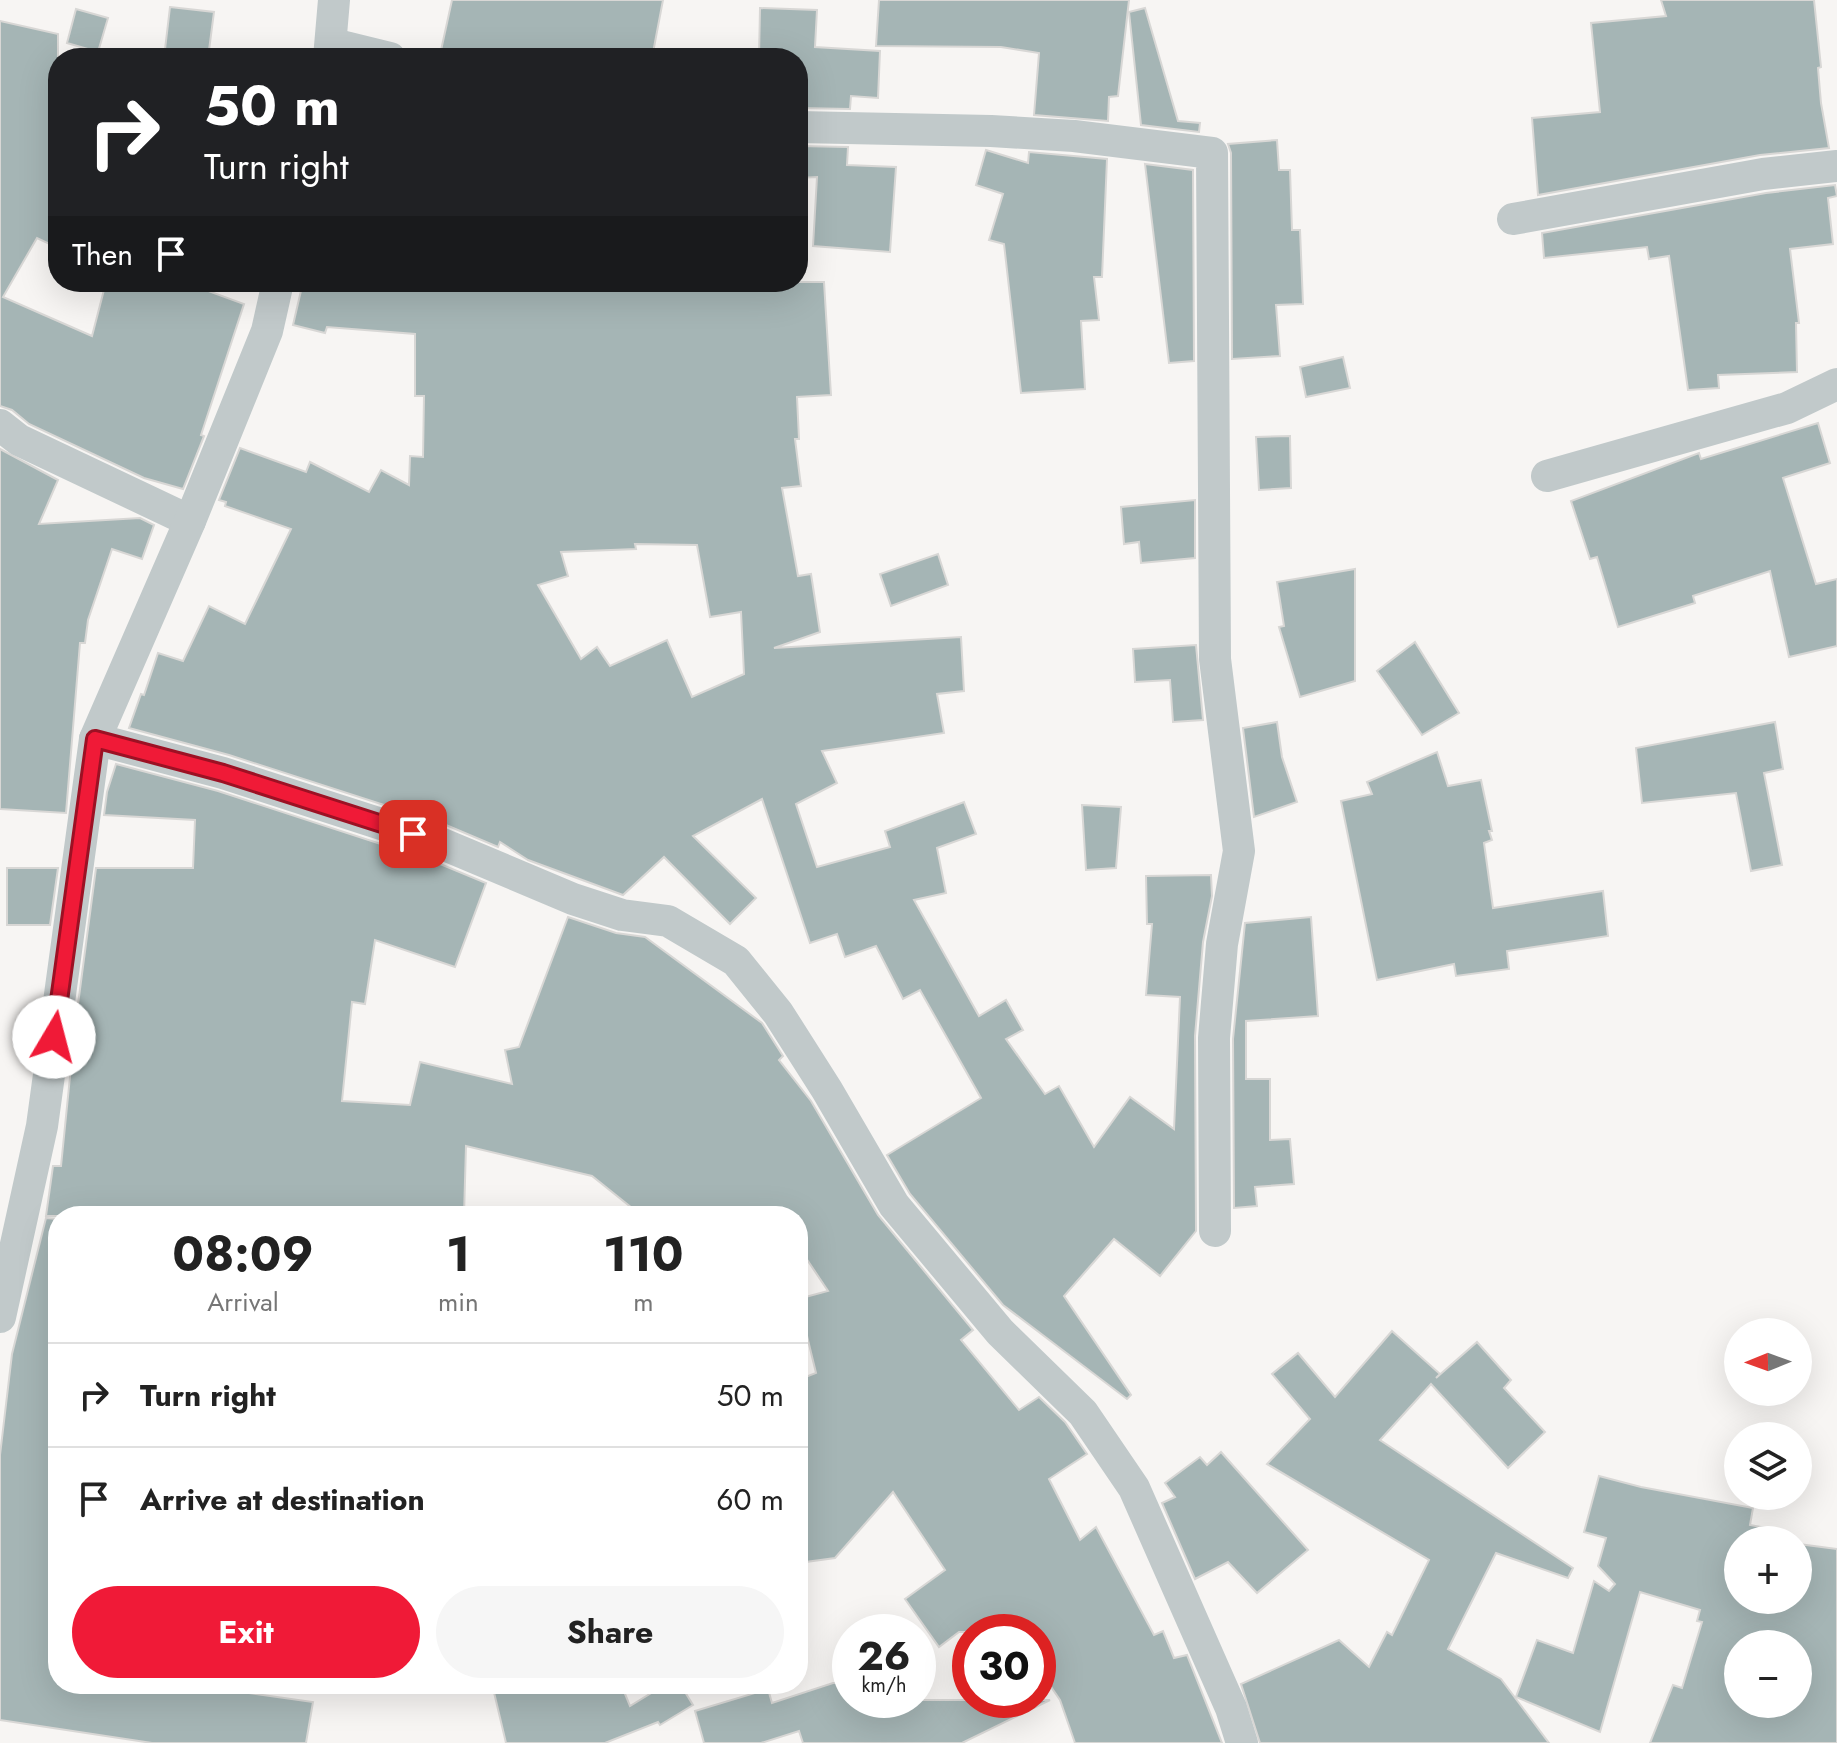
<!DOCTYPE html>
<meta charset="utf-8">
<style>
:root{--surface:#fff;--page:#f6f6f6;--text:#222;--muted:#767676;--line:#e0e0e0;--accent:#f01a37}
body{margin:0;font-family:Jost,sans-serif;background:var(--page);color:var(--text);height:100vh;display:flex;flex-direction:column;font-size:30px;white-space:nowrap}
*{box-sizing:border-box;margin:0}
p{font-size:26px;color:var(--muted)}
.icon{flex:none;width:44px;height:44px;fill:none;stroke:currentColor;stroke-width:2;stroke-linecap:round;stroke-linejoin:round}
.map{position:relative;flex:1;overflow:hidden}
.side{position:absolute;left:48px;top:1206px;width:760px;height:488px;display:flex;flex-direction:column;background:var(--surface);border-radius:32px;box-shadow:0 8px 32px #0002}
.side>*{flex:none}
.guide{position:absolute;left:48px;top:48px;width:760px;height:244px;border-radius:32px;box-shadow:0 8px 32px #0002;background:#202124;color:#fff;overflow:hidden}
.needle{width:52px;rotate:269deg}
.controls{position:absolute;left:1724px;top:1318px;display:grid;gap:16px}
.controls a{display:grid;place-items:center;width:88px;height:88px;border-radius:50%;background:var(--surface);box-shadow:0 8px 32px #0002;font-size:40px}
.speed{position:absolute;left:832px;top:1614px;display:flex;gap:16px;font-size:40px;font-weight:700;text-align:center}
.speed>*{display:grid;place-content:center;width:104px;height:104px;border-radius:50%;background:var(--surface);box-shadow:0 8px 32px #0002;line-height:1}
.speed small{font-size:20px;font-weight:400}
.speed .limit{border:12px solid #d22;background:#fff;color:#111}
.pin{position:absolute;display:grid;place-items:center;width:68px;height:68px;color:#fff;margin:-34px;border-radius:16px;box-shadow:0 4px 12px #0006}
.me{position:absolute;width:88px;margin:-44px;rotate:8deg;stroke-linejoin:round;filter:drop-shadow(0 0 6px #0008)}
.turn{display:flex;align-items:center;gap:28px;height:168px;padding:0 24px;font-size:36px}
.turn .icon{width:104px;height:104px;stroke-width:2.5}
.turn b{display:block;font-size:56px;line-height:68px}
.then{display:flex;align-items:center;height:76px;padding:0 24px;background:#0003;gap:16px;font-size:30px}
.eta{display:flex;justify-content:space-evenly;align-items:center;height:136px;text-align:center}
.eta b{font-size:48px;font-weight:700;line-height:56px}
.cta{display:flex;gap:16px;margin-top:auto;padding:16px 24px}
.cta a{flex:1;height:92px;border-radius:48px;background:var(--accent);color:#fff;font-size:32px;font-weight:700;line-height:92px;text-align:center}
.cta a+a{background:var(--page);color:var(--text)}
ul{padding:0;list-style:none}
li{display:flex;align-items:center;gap:24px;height:104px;padding:0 24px;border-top:2px solid var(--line)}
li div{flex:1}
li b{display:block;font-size:30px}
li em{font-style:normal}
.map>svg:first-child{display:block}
</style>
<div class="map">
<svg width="1837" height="1743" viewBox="0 0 1837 1743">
<rect width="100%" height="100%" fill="#f7f5f3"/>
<!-- building -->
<g fill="#a5b5b5" stroke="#d8d7d5" stroke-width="2" fill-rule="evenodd">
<path d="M452,0H663L652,58H457L440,55Z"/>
<path d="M879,0H1129L1118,96L1109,97L1108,121L1034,115L1039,53L1001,47L876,46Z"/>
<path d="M1661,0H1814L1821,67L1818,68L1821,103L1829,148L1760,155L1538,195L1532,118L1600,112L1591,23L1666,16Z"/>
<path d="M170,7L214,12L208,58H164Z"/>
<path d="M760,8L817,10L815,47L880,51L878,98L851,96L850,109L798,108V58H759Z"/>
<path d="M1145,8L1178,121L1200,123L1199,132L1141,125L1129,12Z"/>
<path d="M76,9L108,18L98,52L67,43Z"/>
<path d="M0,21L58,34V248L37,238L3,297L92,336L106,282H184L244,304L201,435L204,436L183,489L144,478L29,424L12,410L0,406Z"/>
<path d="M1277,140L1279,170H1290L1292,230H1300L1303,304L1276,305L1280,356L1232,359L1231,153L1228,144Z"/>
<path d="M798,146L848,147L847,165L896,167L890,252L813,246L817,177L798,178Z"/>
<path d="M986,150L1028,163L1029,152L1107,159L1102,277H1094L1099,320L1081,321L1085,389L1021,393L1004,244L989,240L1003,194L976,185Z"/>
<path d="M1145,164L1193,170L1194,361L1169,363Z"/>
<path d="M1835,185L1837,196L1828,198L1833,244L1790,249L1799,323H1796L1797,372L1718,375L1719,388L1688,390L1669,256L1649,259L1647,247L1544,258L1542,233L1766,193Z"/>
<path d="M303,282H824L831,395L797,397L799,439H795L801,486L782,488L798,576L811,574L820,632L774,648L961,637L964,691L937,694L944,733L822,751L837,783L796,804L817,867L890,847L885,831L964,802L976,834L937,848L946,893L914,900L979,1016L1006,1000L1023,1030L1006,1039L1045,1094L1059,1086L1094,1147L1130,1097L1174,1129L1180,997L1146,995L1152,924H1147L1146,876L1211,875L1212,896L1203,942L1195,1036L1196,1231L1160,1276L1114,1239L1064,1296L1131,1395L1127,1399L1003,1305L910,1194L887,1155L981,1098L920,990L903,999L876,946L845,957L837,934L810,943L762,799L693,836L756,898L730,924L664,857L623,895L528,860L500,842L498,847L446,825L229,755L129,728L141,694L144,695L158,653L183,661L209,606L245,624L291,529L225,506L226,502L219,500L240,448L306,472L310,462L369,492L381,470L409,485L410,456L423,457L424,396H415V334L327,327L325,333L293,325ZM635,544L697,545L710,617L741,612L744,674L692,697L667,640L610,666L597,647L581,659L538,585L568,576L561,552L636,549Z"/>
<path d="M1343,357L1350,388L1306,397L1300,367Z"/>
<path d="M1818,423L1830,463L1783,478L1816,584L1837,579V646L1789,657L1770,571L1693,596L1695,603L1618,627L1597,557L1590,559L1571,501L1699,453L1701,459Z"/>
<path d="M1290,436L1291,488L1259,490L1256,437Z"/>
<path d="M0,449L58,480L39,524L140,518L154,525L142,559L112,549L88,620L85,643H80L66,813L0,809Z"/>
<path d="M1195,500V558L1141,563L1139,542L1124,544L1121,507Z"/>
<path d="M938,554L948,585L891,606L880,574Z"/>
<path d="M1355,569V681L1300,697L1279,627L1284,626L1277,582Z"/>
<path d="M1415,642L1459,713L1422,735L1377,671Z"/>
<path d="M1196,645L1203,720L1173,722L1170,680L1135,682L1133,649Z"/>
<path d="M1277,722L1282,757L1297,802L1254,817L1243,728Z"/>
<path d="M1775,722L1783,769L1764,773L1782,865L1751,871L1736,793L1642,803L1636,748Z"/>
<path d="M1437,752L1448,786L1481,780L1492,831H1489L1492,840L1484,843L1493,908L1603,891L1608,936L1507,951L1509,969L1456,976L1454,964L1377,980L1341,801L1372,794L1367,782Z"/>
<path d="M116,764L218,791L433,861L486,883L455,967L375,940L365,1004L352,1002L342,1101L410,1105L420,1062L512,1084L505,1050L519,1047L568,917L616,933L645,937L762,1023L783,1056L779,1060L811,1101L878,1215L973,1330L961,1340L1019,1410L1039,1397L1065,1422L1087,1454L1049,1479L1080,1540L1096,1527L1154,1635L1163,1631L1174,1658L1187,1655L1222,1743H1075L1060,1700L1043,1675L1038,1662V1632H1026L1022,1621L1008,1632H959L939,1647L905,1599L945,1570L893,1492L835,1558L798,1563V1380L816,1373L798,1299L828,1291L798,1246V1216H642L592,1176L466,1146L464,1216H46L53,1166H61L75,1027L96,868H193L195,820L104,815L107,792Z"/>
<path d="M1082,805L1121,807L1116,868L1086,870Z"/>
<path d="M7,868H58L50,925H7Z"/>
<path d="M1311,917L1318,1016L1246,1021V1079H1270V1140L1290,1139L1294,1184L1255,1187L1257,1206L1234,1208L1233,1039L1245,923Z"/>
<path d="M46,1218L58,1219V1684H207L206,1687L313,1702L306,1743H152L0,1720V1455L12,1354Z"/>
<path d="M1392,1331L1440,1374L1436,1378L1477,1342L1511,1380L1504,1388L1545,1432L1508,1468L1431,1384L1380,1440L1573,1568L1568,1578L1496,1553L1448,1649L1501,1679L1549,1743H1260L1241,1684L1339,1640L1369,1667L1387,1632L1392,1635L1429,1560L1267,1464L1310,1419L1272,1374L1298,1353L1335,1397Z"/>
<path d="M1221,1452L1308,1550L1257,1593L1228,1562L1195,1579L1162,1503L1175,1497L1165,1483L1200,1457L1207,1465Z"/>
<path d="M1599,1476L1641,1487L1753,1508L1750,1525L1783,1531L1781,1540H1738V1600H1798V1544L1837,1549V1743H1650L1673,1685L1682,1688L1702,1622L1697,1621L1700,1610L1640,1592L1600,1732L1516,1697L1537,1640L1573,1653L1594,1581L1609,1591L1615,1584L1598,1566L1606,1538L1584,1532ZM1738,1644H1798V1704H1738Z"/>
<path d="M833,1683H847L850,1700H1050L962,1743H803L799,1731L761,1743H704L695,1711L768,1689L772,1703Z"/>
<path d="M492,1684H621L630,1706L666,1684H680L693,1705L660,1725L658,1722L605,1743H506Z"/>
</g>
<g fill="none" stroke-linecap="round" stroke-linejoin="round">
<!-- minor -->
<g stroke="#c1c9ca" stroke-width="32">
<path d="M333,44L390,58"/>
<path d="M329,58L334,0"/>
<path d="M798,127L991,131L1074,136L1212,153L1215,659L1239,851L1222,944L1214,1038L1215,1231"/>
<path d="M1513,219L1763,174L1837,166"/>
<path d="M0,425L19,440L190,521"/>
<path d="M1547,476L1787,408L1837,384"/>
<path d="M95,739L223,773L440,843L573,899L622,915L668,921L736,961L778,1013L827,1090L894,1205L1000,1332L1083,1413L1134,1488L1231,1708L1242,1743"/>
<path d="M0,1317L42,1126L95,739L190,521L267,331L278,282"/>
</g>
</g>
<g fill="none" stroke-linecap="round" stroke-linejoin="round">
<defs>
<path id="route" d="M54,1037L95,739L223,773L413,834"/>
</defs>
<!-- route casing -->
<use href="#route" stroke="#9c1124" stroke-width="20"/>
<!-- route -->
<use href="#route" stroke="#f01a37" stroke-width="14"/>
</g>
</svg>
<div class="controls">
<a><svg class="needle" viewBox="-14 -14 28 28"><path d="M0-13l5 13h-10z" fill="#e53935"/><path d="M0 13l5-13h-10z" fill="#767676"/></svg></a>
<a><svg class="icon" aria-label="layers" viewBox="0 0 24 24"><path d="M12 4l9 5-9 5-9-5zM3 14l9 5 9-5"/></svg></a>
<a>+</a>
<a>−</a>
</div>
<div class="speed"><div>26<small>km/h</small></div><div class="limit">30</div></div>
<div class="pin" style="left:413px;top:834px;background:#d93025"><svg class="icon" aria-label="arrive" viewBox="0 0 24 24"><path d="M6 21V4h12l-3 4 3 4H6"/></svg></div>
<svg class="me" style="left:54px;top:1037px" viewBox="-20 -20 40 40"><circle r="19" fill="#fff"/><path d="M0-13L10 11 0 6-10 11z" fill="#f01a37"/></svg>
<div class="guide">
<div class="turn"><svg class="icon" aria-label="right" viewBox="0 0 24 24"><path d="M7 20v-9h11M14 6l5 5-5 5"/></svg><div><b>50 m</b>Turn right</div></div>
<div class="then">Then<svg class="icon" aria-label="arrive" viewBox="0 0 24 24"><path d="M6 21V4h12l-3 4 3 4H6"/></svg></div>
</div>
<section class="side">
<div class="eta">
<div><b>08:09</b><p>Arrival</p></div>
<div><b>1</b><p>min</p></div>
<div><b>110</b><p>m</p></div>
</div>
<ul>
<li><svg class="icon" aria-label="right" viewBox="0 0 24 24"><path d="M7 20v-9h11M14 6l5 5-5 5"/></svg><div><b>Turn right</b></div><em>50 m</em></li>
<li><svg class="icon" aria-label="arrive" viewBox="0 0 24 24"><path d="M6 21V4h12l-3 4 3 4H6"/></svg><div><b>Arrive at destination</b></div><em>60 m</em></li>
</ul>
<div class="cta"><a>Exit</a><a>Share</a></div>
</section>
</div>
